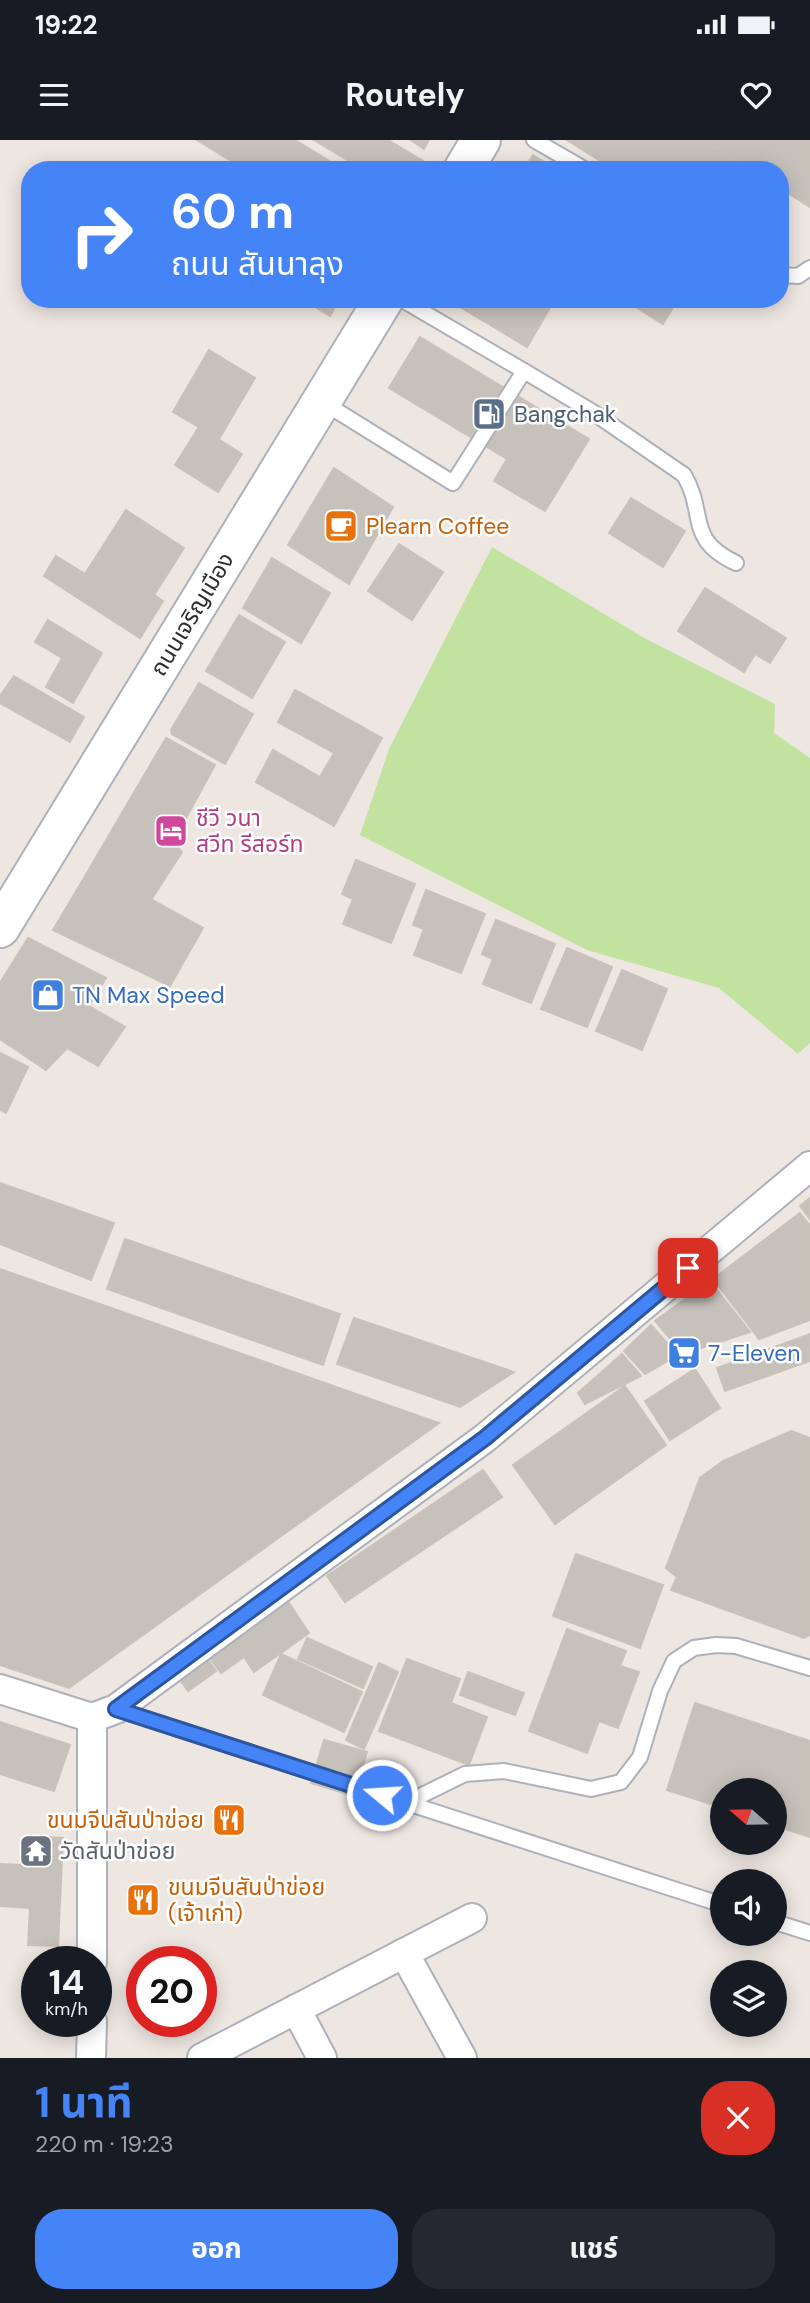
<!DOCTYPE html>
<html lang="th">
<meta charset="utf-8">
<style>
:root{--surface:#171b24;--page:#242831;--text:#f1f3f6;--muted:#9ea1a6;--accent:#4584f7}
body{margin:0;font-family:"DM Sans","Noto Sans Thai",sans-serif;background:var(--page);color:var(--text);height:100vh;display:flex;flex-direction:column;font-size:26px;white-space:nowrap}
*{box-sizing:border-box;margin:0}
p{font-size:23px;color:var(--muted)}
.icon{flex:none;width:38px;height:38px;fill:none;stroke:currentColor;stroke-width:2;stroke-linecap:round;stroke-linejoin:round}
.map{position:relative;height:1918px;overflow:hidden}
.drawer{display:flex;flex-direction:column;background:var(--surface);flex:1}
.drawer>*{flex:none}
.top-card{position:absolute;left:21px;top:21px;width:768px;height:147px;border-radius:28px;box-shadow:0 4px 18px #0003;background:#4584f7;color:#fff;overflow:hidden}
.needle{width:46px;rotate:290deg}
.tools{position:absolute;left:710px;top:1638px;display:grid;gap:14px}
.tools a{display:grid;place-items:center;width:77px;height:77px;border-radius:50%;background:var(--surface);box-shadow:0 4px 18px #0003;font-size:35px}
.speed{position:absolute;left:21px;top:1806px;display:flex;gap:14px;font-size:35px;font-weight:700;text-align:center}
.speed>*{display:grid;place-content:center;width:91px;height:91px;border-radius:50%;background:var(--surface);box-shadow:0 4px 18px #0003;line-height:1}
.speed small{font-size:18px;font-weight:400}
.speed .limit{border:10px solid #d22;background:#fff;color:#111}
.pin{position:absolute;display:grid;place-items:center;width:60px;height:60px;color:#fff;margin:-30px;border-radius:14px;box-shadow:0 4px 10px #0006}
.me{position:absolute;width:77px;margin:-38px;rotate:288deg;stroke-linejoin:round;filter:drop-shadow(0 0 5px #0008)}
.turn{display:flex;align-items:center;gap:24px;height:147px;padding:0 35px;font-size:32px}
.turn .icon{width:91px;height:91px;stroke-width:2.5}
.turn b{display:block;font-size:49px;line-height:60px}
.round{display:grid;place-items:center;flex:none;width:74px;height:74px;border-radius:28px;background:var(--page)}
.head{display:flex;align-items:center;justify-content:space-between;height:119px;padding:0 35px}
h1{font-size:42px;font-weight:700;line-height:52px;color:var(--accent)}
.cta{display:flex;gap:14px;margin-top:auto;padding:14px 35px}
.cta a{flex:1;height:80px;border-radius:28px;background:var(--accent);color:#fff;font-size:28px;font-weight:700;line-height:80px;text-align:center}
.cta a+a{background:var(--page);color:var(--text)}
.status{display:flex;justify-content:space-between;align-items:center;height:49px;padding:0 35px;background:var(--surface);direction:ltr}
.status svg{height:19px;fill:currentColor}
header{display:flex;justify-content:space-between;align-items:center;height:91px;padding:0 35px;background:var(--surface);font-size:32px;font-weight:700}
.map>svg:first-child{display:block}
</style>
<div class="status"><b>19:22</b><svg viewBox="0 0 49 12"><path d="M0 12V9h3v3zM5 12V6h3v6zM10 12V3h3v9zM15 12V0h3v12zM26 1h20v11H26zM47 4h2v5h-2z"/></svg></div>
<header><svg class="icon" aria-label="menu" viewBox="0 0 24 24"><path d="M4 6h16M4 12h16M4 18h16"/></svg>Routely<svg class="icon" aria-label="heart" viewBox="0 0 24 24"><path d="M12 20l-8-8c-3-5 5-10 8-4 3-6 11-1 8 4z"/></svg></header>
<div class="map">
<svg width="810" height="1918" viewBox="0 0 810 1918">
<rect width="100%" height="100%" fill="#eee6e1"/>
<!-- green -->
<path fill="#c2e39f" d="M492,407L646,499L775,564L774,593L810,618V903L798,914L719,848L587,810L360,695L389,609Z"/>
<!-- building -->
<g fill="#c7c1bc" stroke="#cac2ba" stroke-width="2">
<path d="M197,0H295L336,25L333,30H246Z"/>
<path d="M314,0H388L425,22L420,30H364Z"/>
<path d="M411,0H429L424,9Z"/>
<path d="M567,0H703L751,30H615Z"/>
<path d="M705,0H810V67L780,48V30H751Z"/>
<path d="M533,15L557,30H524Z"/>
<path d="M302,159H339L330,176Z"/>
<path d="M447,159H555L527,207Z"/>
<path d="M623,159H678L663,184Z"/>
<path d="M420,197L589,299L545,371L494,341L507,319L389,248Z"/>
<path d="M209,210L255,238L219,299L173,272Z"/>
<path d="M199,287L242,314L218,352L175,325Z"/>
<path d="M334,328L393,367L349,444L288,405Z"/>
<path d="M631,358L685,391L663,427L609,393Z"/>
<path d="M126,370L184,408L154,455L96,417Z"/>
<path d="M399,404L443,432L412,480L368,451Z"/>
<path d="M56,416L85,434L96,417L163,461L140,498L44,436Z"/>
<path d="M272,418L330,453L301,503L243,468Z"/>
<path d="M705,448L786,498L770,523L755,514L744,532L678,491Z"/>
<path d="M239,475L285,502L252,558L206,531Z"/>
<path d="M48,480L102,513L73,563L46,547L62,518L35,502Z"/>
<path d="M14,536L84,577L70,602L0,563V556Z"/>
<path d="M199,543L253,574L225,624L172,594L171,590Z"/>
<path d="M295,550L382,598L334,686L256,642L273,610L320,637L334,613L278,582Z"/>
<path d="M166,598L215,625L173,702L122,673Z"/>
<path d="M122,673L173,702L182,712L151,760L91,726Z"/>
<path d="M356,720L415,744L391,803L343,784L353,759L342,754Z"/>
<path d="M91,726L203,788L170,846L53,790Z"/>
<path d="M426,750L485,774L461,833L414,815L424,789L413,785Z"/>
<path d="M496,780L555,804L531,863L483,844L493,819L482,814Z"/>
<path d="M28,798L106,838L89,866L125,887L98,926L67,908L46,930L0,899V843Z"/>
<path d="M567,808L612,827L587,887L541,869Z"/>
<path d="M622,830L667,849L642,910L596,891Z"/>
<path d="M0,913L28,927L6,973L0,970Z"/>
<path d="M0,1043L114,1083L91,1140L0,1104Z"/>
<path d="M810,1058V1079L800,1066Z"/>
<path d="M800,1073L810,1086V1180L759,1199L713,1139Z"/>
<path d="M125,1099L340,1174L323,1225L107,1149Z"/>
<path d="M0,1129L439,1283L69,1548L0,1525Z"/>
<path d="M710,1141L750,1192L683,1214L655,1181Z"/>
<path d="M354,1178L514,1232L460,1267L337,1224Z"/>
<path d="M651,1185L678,1215L645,1234L624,1211Z"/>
<path d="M810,1194V1221L725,1251L717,1228Z"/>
<path d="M622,1214L641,1236L585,1264L578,1253Z"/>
<path d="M695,1229L720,1268L670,1300L645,1261Z"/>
<path d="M625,1246L666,1305L555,1384L513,1325Z"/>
<path d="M791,1291L810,1298V1495L804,1498L671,1450L677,1437L666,1428L700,1338L723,1321Z"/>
<path d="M483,1330L502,1357L345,1462L327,1436Z"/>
<path d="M576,1414L663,1445L640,1508L553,1476Z"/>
<path d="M283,1454L309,1493L254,1532L244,1517L221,1533L204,1510Z"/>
<path d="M567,1489L626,1511L620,1526L639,1532L618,1588L599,1581L587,1613L529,1591Z"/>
<path d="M307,1498L372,1527L363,1548L298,1519Z"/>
<path d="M203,1513L216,1531L188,1551L175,1532Z"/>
<path d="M281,1514L362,1552L344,1592L263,1555Z"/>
<path d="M407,1519L460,1539L451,1563L487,1577L469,1625L379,1591Z"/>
<path d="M379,1523L398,1532L364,1609L346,1600Z"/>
<path d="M468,1532L524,1553L515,1575L460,1555Z"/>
<path d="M695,1563L810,1601V1697L775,1686V1650H723V1668L667,1650Z"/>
<path d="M0,1582L70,1605L54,1651L0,1634Z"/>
<path d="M324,1600L367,1612L354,1656L311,1643Z"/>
<path d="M29,1696L63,1698L58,1806L28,1805L30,1768L0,1766V1724L27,1725Z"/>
</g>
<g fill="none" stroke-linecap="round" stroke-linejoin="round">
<defs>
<g id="service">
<path d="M534,0L586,30"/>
<path d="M780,135L798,136L810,128"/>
<path d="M524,231L591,271L684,335C707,374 685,399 736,423"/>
<path d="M321,261L453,343L524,231L401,159"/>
<path d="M116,1569L723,1765"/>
<path d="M406,1663L465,1634L504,1631L591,1649L621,1642L640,1617L660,1551L674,1521L694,1508L716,1505L736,1506L810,1528"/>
<path d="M775,1782L810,1793"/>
</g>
<g id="minor">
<path d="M0,1549L92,1578"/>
<path d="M92,1578L116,1569L485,1298L810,1026"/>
<path d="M404,1813L462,1918"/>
<path d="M92,1822V1578"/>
<path d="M296,1869L322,1918"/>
<path d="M91,1918L92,1881"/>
<path d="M202,1918L472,1778"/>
</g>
<g id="secondary">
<path d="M463,30L481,0"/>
<path d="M0,788L384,159"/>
</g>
</defs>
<!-- service casing -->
<use href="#service" stroke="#adb1b9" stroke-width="18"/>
<!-- minor casing -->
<use href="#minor" stroke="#adb1b9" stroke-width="32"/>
<!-- secondary casing -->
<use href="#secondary" stroke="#adb1b9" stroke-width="42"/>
<!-- service -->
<use href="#service" stroke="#fff" stroke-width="14"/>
<!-- minor -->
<use href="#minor" stroke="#fff" stroke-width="28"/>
<!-- secondary -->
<use href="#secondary" stroke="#fff" stroke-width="38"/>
</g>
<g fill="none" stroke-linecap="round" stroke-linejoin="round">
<defs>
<path id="route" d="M382,1655L116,1569L485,1298L688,1128"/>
</defs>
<!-- route casing -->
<use href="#route" stroke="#2d56a1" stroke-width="18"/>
<!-- route -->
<use href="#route" stroke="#4584f7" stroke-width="12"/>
</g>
<!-- icons -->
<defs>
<symbol id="fuel-square" viewBox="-11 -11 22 22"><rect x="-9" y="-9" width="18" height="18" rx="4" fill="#5c6f8a" stroke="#fff"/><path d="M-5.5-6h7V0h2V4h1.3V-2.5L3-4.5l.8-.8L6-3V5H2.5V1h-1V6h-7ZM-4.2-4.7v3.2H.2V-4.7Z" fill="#fff"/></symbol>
<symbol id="cafe-square" viewBox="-11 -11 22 22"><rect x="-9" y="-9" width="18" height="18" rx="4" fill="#e8710a" stroke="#fff"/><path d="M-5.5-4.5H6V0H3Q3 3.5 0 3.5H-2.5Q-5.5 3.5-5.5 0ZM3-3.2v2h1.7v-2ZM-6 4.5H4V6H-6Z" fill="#fff"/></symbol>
<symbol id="hotel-square" viewBox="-11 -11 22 22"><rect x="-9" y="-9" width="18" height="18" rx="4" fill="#d1479c" stroke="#fff"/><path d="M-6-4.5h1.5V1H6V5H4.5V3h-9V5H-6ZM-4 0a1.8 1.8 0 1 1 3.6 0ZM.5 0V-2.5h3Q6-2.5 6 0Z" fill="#fff"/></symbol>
<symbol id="shop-square" viewBox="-11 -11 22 22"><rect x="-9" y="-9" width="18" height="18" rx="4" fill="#3f7fe0" stroke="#fff"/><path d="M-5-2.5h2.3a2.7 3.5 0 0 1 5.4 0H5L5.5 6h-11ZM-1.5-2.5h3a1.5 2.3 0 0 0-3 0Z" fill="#fff"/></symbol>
<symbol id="supermarket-square" viewBox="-11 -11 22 22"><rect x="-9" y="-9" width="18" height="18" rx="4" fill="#3f7fe0" stroke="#fff"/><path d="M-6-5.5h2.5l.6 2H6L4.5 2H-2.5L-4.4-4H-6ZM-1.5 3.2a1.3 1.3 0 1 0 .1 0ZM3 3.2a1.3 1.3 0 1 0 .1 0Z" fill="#fff"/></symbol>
<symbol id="restaurant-square" viewBox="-11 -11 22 22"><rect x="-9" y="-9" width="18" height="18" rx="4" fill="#e8710a" stroke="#fff"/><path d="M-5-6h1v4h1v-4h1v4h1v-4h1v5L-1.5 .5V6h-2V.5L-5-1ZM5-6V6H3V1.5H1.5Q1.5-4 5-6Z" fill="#fff"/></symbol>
<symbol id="temple-square" viewBox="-11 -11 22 22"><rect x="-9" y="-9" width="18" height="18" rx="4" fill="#6b7280" stroke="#fff"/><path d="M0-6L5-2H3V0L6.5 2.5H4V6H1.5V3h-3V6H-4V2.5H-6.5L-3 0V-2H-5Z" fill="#fff"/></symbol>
</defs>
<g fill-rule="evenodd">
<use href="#fuel-square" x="470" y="255" width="38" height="38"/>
<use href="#cafe-square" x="322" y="367" width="38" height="38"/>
<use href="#hotel-square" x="152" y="672" width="38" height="38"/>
<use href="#shop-square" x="29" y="836" width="38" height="38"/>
<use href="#supermarket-square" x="665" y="1194" width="38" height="38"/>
<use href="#restaurant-square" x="210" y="1661" width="38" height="38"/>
<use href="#temple-square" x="17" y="1692" width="38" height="38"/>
<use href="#restaurant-square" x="124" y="1741" width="38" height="38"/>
</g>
<g text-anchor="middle" stroke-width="5" stroke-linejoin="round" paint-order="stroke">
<!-- service labels -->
<g font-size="23" fill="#4e5e75" stroke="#fff" text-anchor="start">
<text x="514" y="282">Bangchak</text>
</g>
<!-- food labels -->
<g font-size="23" fill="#c56008" stroke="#fff" text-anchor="start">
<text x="366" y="394">Plearn Coffee</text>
<text x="204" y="1688" text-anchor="end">ขนมจีนสันป่าข่อย</text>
<text x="168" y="1755">ขนมจีนสันป่าข่อย<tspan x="168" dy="26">(เจ้าเก่า)</tspan></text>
</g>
<!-- street labels -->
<g font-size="23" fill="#2d2d2d" stroke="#fff">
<text transform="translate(192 474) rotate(-59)" y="8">ถนนเจริญเมือง</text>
</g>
<!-- hotel labels -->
<g font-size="23" fill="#b23c85" stroke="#fff" text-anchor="start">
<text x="196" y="686">ชีวี วนา<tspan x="196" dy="26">สวีท รีสอร์ท</tspan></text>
</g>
<!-- shop labels -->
<g font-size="23" fill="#366cbe" stroke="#fff" text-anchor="start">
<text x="72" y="863">TN Max Speed</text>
<text x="708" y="1221">7-Eleven</text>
</g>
<!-- worship labels -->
<g font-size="23" fill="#5b616d" stroke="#fff" text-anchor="start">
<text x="60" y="1719">วัดสันป่าข่อย</text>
</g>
</g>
</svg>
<div class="tools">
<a><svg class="needle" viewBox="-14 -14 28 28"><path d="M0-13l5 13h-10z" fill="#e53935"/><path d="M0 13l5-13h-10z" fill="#9ea1a6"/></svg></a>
<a><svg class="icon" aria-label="sound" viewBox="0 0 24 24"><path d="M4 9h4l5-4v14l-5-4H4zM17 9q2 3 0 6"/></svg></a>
<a><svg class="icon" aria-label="layers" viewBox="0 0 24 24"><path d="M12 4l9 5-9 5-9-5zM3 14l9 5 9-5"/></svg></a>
</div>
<div class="speed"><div>14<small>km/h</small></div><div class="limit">20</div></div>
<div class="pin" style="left:688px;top:1128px;background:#d93025"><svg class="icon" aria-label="arrive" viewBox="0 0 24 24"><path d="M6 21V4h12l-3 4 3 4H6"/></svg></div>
<svg class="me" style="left:382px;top:1655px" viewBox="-20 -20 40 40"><circle r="17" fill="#4584f7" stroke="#fff" stroke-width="3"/><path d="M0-11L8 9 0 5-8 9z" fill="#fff"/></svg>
<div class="top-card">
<div class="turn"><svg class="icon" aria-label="right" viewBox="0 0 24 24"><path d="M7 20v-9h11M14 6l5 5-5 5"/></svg><div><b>60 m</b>ถนน สันนาลุง</div></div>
</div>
</div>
<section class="drawer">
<div class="head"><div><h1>1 นาที</h1><p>220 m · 19:23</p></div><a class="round" style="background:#d93025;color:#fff"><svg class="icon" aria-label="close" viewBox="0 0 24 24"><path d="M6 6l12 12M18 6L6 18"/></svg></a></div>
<div class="cta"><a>ออก</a><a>แชร์</a></div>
</section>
